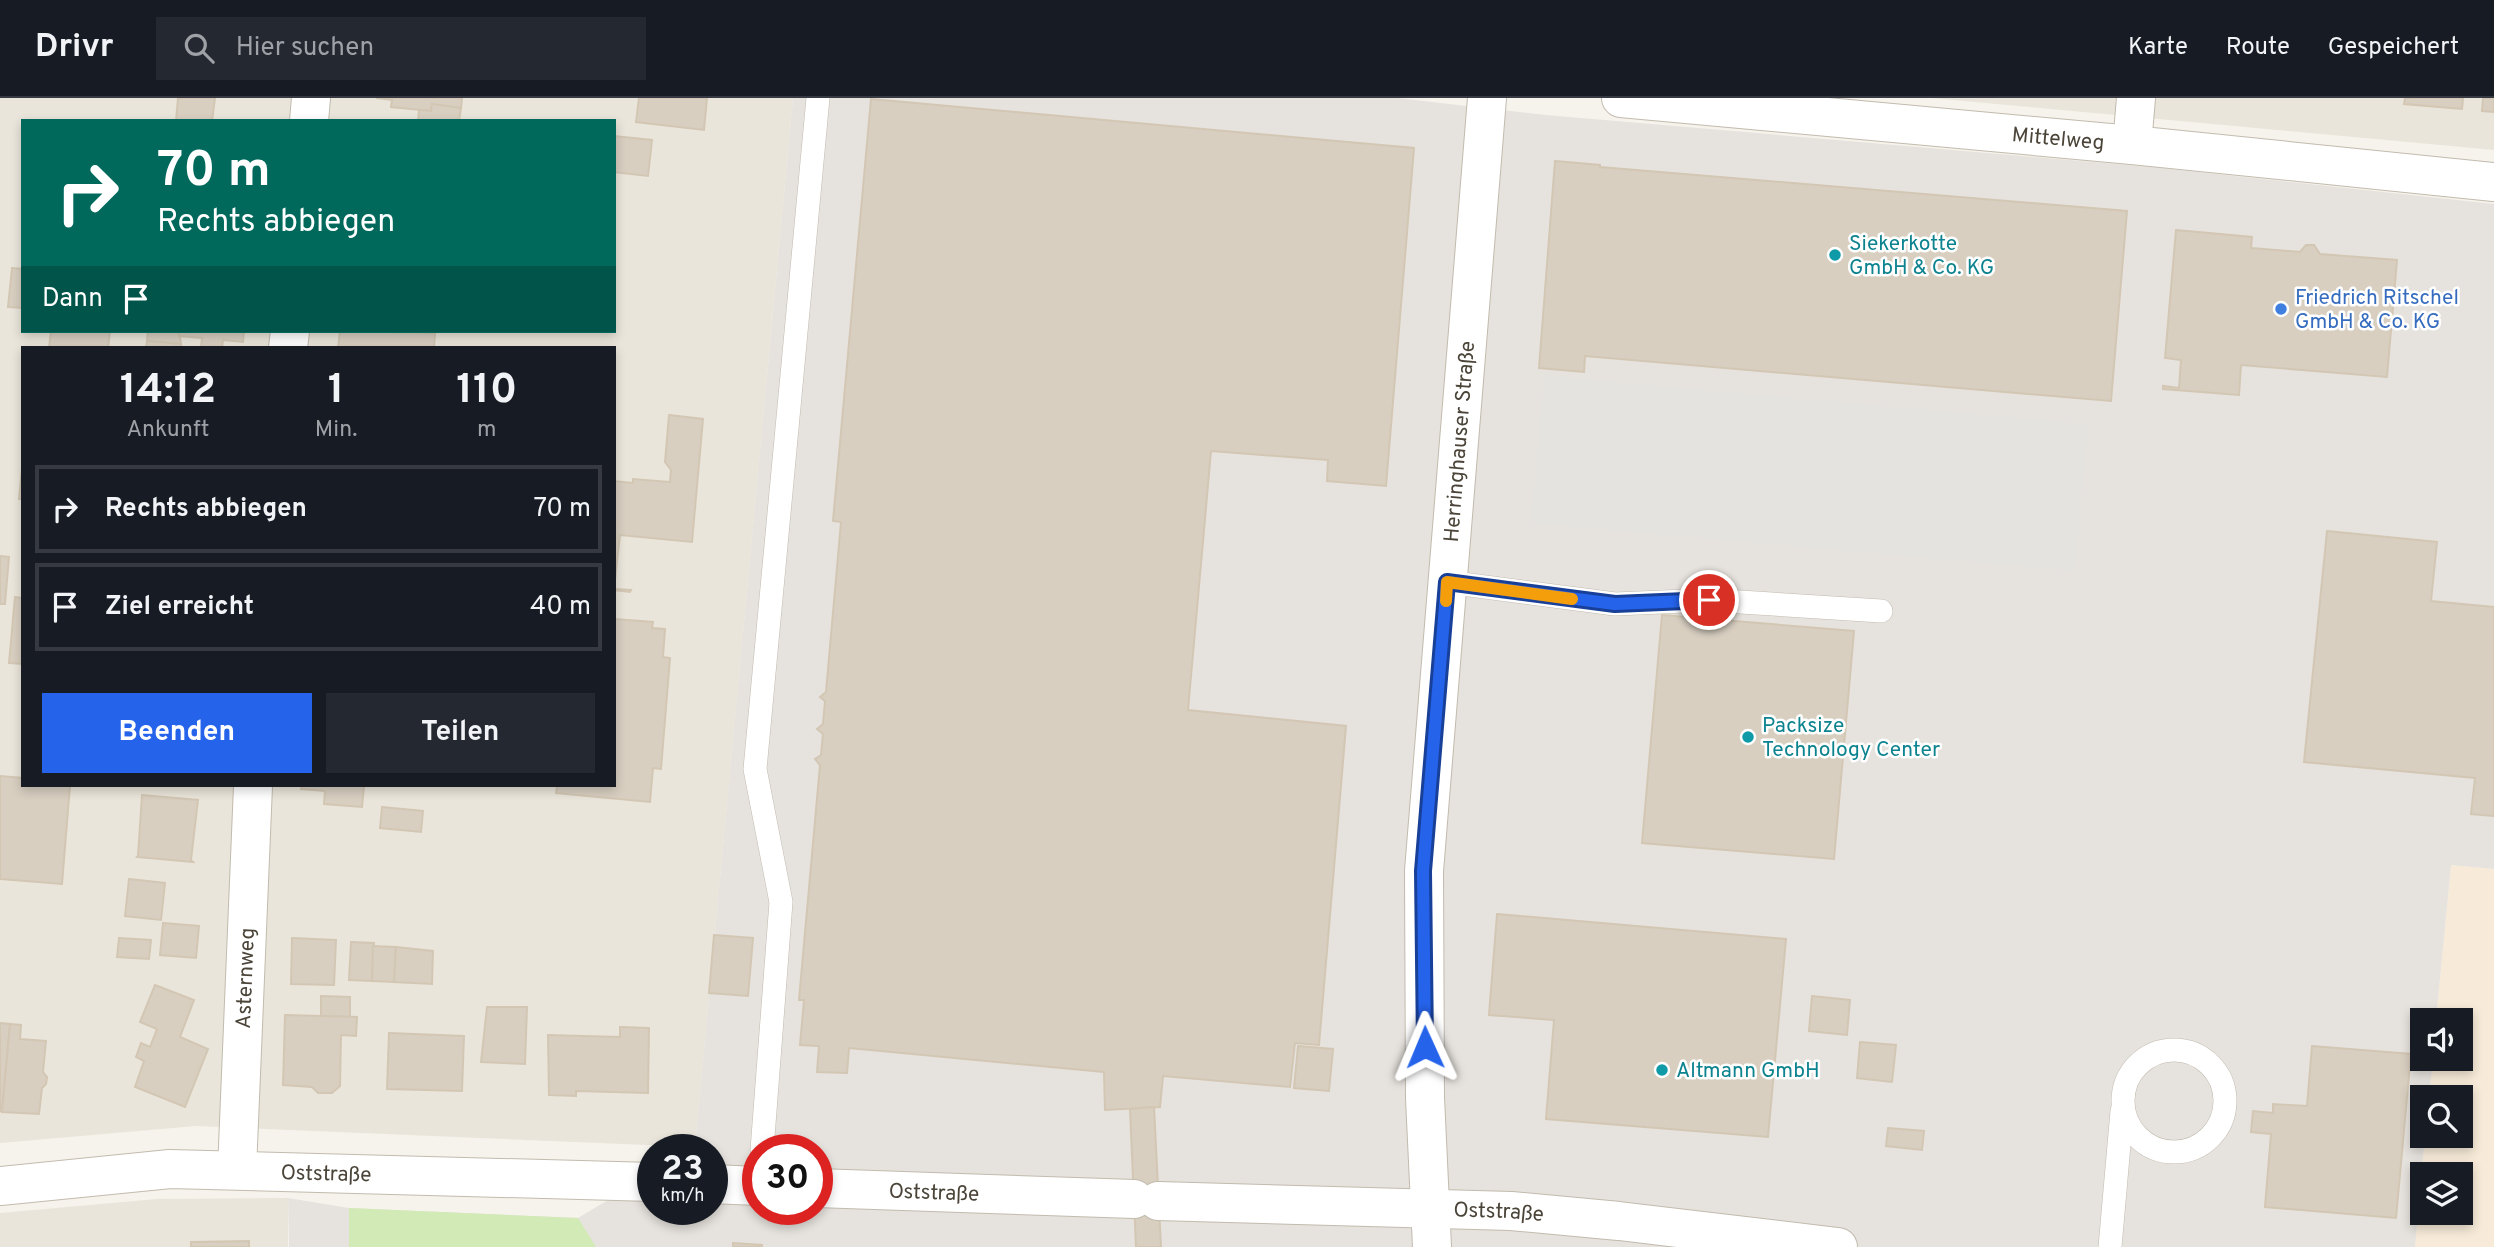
<!DOCTYPE html>
<html lang="de">
<meta charset="utf-8">
<style>
:root{--surface:#171b24;--page:#242831;--text:#f1f3f6;--muted:#9ea1a6;--line:#363941;--accent:#2563eb}
body{margin:0;font-family:Overpass,sans-serif;background:var(--page);color:var(--text);height:100vh;display:flex;flex-direction:column;font-size:26px;white-space:nowrap}
*{box-sizing:border-box;margin:0}
p{font-size:23px;color:var(--muted)}
.icon{flex:none;width:38px;height:38px;fill:none;stroke:currentColor;stroke-width:2;stroke-linecap:round;stroke-linejoin:round}
.map{position:relative;flex:1;overflow:hidden}
.sheet{position:absolute;left:21px;top:248px;width:595px;height:441px;display:flex;flex-direction:column;background:var(--surface);border-radius:0px;box-shadow:0 4px 10px #0003}
.sheet>*{flex:none}
.top-card{position:absolute;left:21px;top:21px;width:595px;height:214px;border-radius:0px;box-shadow:0 4px 10px #0003;background:#00695c;color:#fff;overflow:hidden}
.fabs{position:absolute;left:2410px;top:910px;display:grid;gap:14px}
.fabs a{display:grid;place-items:center;width:63px;height:63px;border-radius:0px;background:var(--surface);box-shadow:0 4px 10px #0003;font-size:35px}
.speed{position:absolute;left:637px;top:1036px;display:flex;gap:14px;font-size:35px;font-weight:700;text-align:center}
.speed>*{display:grid;place-content:center;width:91px;height:91px;border-radius:50%;background:var(--surface);box-shadow:0 4px 10px #0003;line-height:1}
.speed small{font-size:18px;font-weight:400}
.speed .limit{border:10px solid #d22;background:#fff;color:#111}
.pin{position:absolute;display:grid;place-items:center;width:60px;height:60px;color:#fff;margin:-30px;border:4px solid #fff;border-radius:50%;box-shadow:0 2px 7px #0007}
.me{position:absolute;width:77px;margin:-38px;rotate:359deg;stroke-linejoin:round;filter:drop-shadow(0 0 5px #0008)}
.turn{display:flex;align-items:center;gap:24px;height:147px;padding:0 21px;font-size:32px}
.turn .icon{width:91px;height:91px;stroke-width:2.5}
.turn b{display:block;font-size:49px;line-height:60px}
.then{display:flex;align-items:center;height:66px;padding:0 21px;background:#0003;gap:14px;font-size:26px}
.eta{display:flex;justify-content:space-evenly;align-items:center;height:119px;text-align:center}
.eta b{font-size:42px;font-weight:700;line-height:49px}
.cta{display:flex;gap:14px;margin-top:auto;padding:14px 21px}
.cta a{flex:1;height:80px;border-radius:0px;background:var(--accent);color:#fff;font-size:28px;font-weight:700;line-height:80px;text-align:center}
.cta a+a{background:var(--page);color:var(--text)}
ul{padding:0;list-style:none}
li{display:flex;align-items:center;gap:21px;height:88px;margin:0 14px 10px;padding:0 7px;border:4px solid var(--line);border-radius:0px}
li div{flex:1}
li b{display:block;font-size:26px}
li em{font-style:normal}
header{display:flex;align-items:center;gap:42px;box-sizing:border-box;height:98px;padding:0 35px;background:var(--surface);border-bottom:2px solid var(--line)}
header strong{font-size:33px}
nav{display:flex;gap:38px;margin-inline-start:auto;font-size:24px}
.search{width:490px;height:63px;background:var(--page);display:flex;align-items:center;gap:18px;box-sizing:border-box;padding:0 24px;border-radius:0px;color:var(--muted);font-size:26px}
.map>svg:first-child{display:block}
</style>
<header>
<strong>Drivr</strong>
<div class="search"><svg class="icon" aria-label="search" viewBox="0 0 24 24"><circle cx="10" cy="10" r="6"/><path d="M15 15l6 6"/></svg>Hier suchen</div>
<nav><a>Karte</a><a>Route</a><a>Gespeichert</a></nav>
</header>
<div class="map">
<svg width="2494" height="1149" viewBox="0 0 2494 1149">
<rect width="100%" height="100%" fill="#f6f3ec"/>
<!-- residential -->
<g fill="#eae5da" fill-rule="evenodd">
<path d="M0,0H793L695,1049L196,1028L0,1045ZM23,23H614V233H23ZM23,250H614V688H23Z"/>
<path d="M1931,0H2494V52Z"/>
<path d="M288,1100V1149H0V1115L157,1101Z"/>
</g>
<!-- commercial -->
<path fill="#f7ead8" fill-rule="evenodd" d="M2451,767L2494,771V1149H2415L2425,1038H2460V999H2429L2433,961H2460V922H2436ZM2422,1076H2460V1115H2422Z"/>
<!-- industrial -->
<path fill="#e6e2dd" fill-rule="evenodd" d="M793,0H1397L1546,17L2151,69L2494,106V771L2451,767L2436,922H2422V961H2433L2429,999H2422V1038H2425L2415,1149H289L288,1100L349,1110L578,1120L653,1075V1111H712V1052H690L695,1048ZM758,1052H817V1111H758Z"/>
<!-- green -->
<path fill="#d2eab5" d="M349,1110L578,1120L596,1149H349Z"/>
<!-- parking -->
<path fill="#e5e3e0" d="M1544,278L2088,326L2075,473L1531,425Z"/>
<!-- building -->
<g fill="#d8cfc1" stroke="#d3c7b4" stroke-width="2">
<path d="M178,0H215L212,23H176Z"/>
<path d="M376,0H462L461,10L432,6L431,13L391,9L392,2Z"/>
<path d="M639,0H707L704,32L636,24Z"/>
<path d="M2405,0H2463L2462,11L2404,6Z"/>
<path d="M2483,0H2494V14L2482,13Z"/>
<path d="M871,1L1414,50L1386,388L1327,383L1328,362L1211,353L1188,612L1346,628L1319,947L1295,945L1290,989L1163,978L1160,1009L1105,1012L1104,974L849,950L847,975L817,974L819,948L800,947L804,902H799L820,667L815,661L821,657L823,636L817,631L823,626L825,603L820,599L826,594L841,424L833,423Z"/>
<path d="M432,6L461,10L459,23H418L419,12L431,13Z"/>
<path d="M614,38L652,42L648,78L614,74Z"/>
<path d="M1555,63L1600,67V69L2127,113L2111,303L1585,258L1584,274L1539,270Z"/>
<path d="M2176,132L2252,139L2251,150L2300,154L2306,147H2314L2320,156L2397,162L2387,279L2241,267L2239,297L2163,291V288L2179,290L2181,262L2165,260Z"/>
<path d="M12,170L23,171V210L8,209Z"/>
<path d="M51,233H110L108,250H49Z"/>
<path d="M148,233H179L181,246L147,243Z"/>
<path d="M179,233H244L243,244L223,242L222,250H201L202,240L179,238Z"/>
<path d="M340,233L435,235L434,250H338Z"/>
<path d="M147,243L181,246V250H146Z"/>
<path d="M669,317L703,321L692,444L620,437L614,491L631,492L630,494L614,492V383L633,385V381L670,384L671,372L665,364Z"/>
<path d="M23,361V401H19Z"/>
<path d="M2327,433L2437,444L2431,503L2494,509V718L2471,716L2475,680L2304,664Z"/>
<path d="M0,458L9,459L5,506H0Z"/>
<path d="M23,497V566L9,565L15,499L21,500Z"/>
<path d="M1662,517L1854,533L1834,761L1642,745Z"/>
<path d="M614,521L653,524L652,530L665,531L663,559L670,560L661,671L653,670L650,704L556,695L557,688H614Z"/>
<path d="M0,678L23,680V688H70L62,786L0,781Z"/>
<path d="M302,688H364L362,709L324,706L325,693L301,691Z"/>
<path d="M142,697L198,702L191,762L193,764L137,759L138,758Z"/>
<path d="M382,709L423,713L421,734L380,730Z"/>
<path d="M129,781L165,785L161,822L125,818Z"/>
<path d="M1497,816L1786,841L1768,1039L1546,1021L1554,922L1489,917Z"/>
<path d="M163,825L199,828L196,860L160,857Z"/>
<path d="M714,837L753,840L748,898L709,895Z"/>
<path d="M119,840L151,842L149,861L117,859Z"/>
<path d="M292,840L336,842L334,887L291,886Z"/>
<path d="M351,844L374,845L372,883L349,882Z"/>
<path d="M373,848L396,849L394,884L372,883Z"/>
<path d="M396,849L433,853L432,886L394,884Z"/>
<path d="M155,887L194,902L180,939L208,951L185,1009L135,989L144,963L136,959L141,945L150,949L157,931L140,924Z"/>
<path d="M321,898L350,899V919L321,918Z"/>
<path d="M1812,898L1850,902L1847,937L1809,933Z"/>
<path d="M487,909H527L525,966L481,964Z"/>
<path d="M285,917L357,919L356,938L341,937L340,988L332,995H318L312,989L283,987Z"/>
<path d="M0,925L10,926L2,1014L0,1013Z"/>
<path d="M10,926L21,927L20,941L46,943L43,974L47,979L46,986L42,990L39,1016L2,1014Z"/>
<path d="M620,929L649,930L648,995L576,993V998L549,997L548,937L620,939Z"/>
<path d="M389,935L464,938L462,993L387,991Z"/>
<path d="M1860,944L1896,947L1892,984L1857,980Z"/>
<path d="M1298,948L1333,951L1329,993L1294,990Z"/>
<path d="M2312,948L2411,956L2396,1120L2265,1109L2271,1036L2251,1034L2253,1013L2273,1015V1006L2307,1008Z"/>
<path d="M1154,1009L1161,1149H1136L1130,1011Z"/>
<path d="M1888,1030L1924,1033L1922,1052L1886,1048Z"/>
<path d="M249,1143V1149H191V1144Z"/>
<path d="M733,1145L762,1147V1149H733Z"/>
</g>
<g fill="none" stroke-linecap="round" stroke-linejoin="round">
<defs>
<g id="lane">
<path d="M1447,484L1615,506L1709,502L1881,513"/>
<circle cx="2174" cy="1003" r="51"/>
<path d="M762,1052L781,804L755,671L818,0"/>
<path d="M2110,1149L2122,1013"/>
</g>
<g id="street">
<path id="s1" d="M1621,0L2132,47L2494,84"/>
<path d="M309,23L311,0"/>
<path d="M2132,47L2136,0"/>
<path d="M288,250L290,233"/>
<path id="s2" d="M237,1072L253,688"/>
<path d="M712,1086L758,1088"/>
<path id="s3" d="M0,1088L170,1071L653,1084"/>
<path id="s4" d="M817,1090L1134,1101"/>
<path id="s5" d="M1158,1103L1511,1113L1619,1123L1838,1149"/>
<path id="s6" d="M1432,1149L1425,1000L1424,773L1487,0"/>
</g>
</defs>
<!-- lane casing -->
<use href="#lane" stroke="#c2bbae" stroke-width="24"/>
<!-- street casing -->
<use href="#street" stroke="#c2bbae" stroke-width="40"/>
<!-- lane -->
<use href="#lane" stroke="#fff" stroke-width="23"/>
<!-- street -->
<use href="#street" stroke="#fff" stroke-width="38"/>
</g>
<g fill="none" stroke-linecap="round" stroke-linejoin="round">
<defs>
<path id="route" d="M1425,949L1423,773L1447,484L1615,506L1709,502"/>
</defs>
<!-- route casing -->
<use href="#route" stroke="#184099" stroke-width="18"/>
<!-- route -->
<use href="#route" stroke="#2563eb" stroke-width="12"/>
<!-- slow -->
<path stroke="#f59e0b" stroke-width="12" d="M1446,503L1447,484L1572,501"/>
</g>
<!-- markers -->
<g fill="#0f9aa8" stroke="#fff" stroke-width="2.5">
<circle cx="1835" cy="157" r="7"/>
<circle cx="1748" cy="639" r="7"/>
<circle cx="1662" cy="972" r="7"/>
</g>
<circle fill="#3f7fe0" stroke="#fff" stroke-width="2.5" cx="2281" cy="211" r="7"/>
<g text-anchor="middle" stroke-width="5" stroke-linejoin="round" paint-order="stroke">
<!-- street labels -->
<g font-size="21" fill="#4b4439" stroke="#fff">
<text dy="7" stroke="none"><textPath href="#s1" startOffset="439">Mittelweg</textPath></text>
<text dy="7" stroke="none"><textPath href="#s6" startOffset="807">Herringhauser Straße</textPath></text>
<text dy="7" stroke="none"><textPath href="#s2" startOffset="192">Asternweg</textPath></text>
<text dy="7" stroke="none"><textPath href="#s3" startOffset="327">Oststraße</textPath></text>
<text dy="7" stroke="none"><textPath href="#s4" startOffset="117">Oststraße</textPath></text>
<text dy="7" stroke="none"><textPath href="#s5" startOffset="341">Oststraße</textPath></text>
</g>
<!-- culture labels -->
<g font-size="21" fill="#0d838f" stroke="#fff" text-anchor="start">
<text x="1849" y="152">Siekerkotte<tspan x="1849" dy="24">GmbH &amp; Co. KG</tspan></text>
<text x="1762" y="634">Packsize<tspan x="1762" dy="24">Technology Center</tspan></text>
<text x="1676" y="979">Altmann GmbH</text>
</g>
<!-- shop labels -->
<g font-size="21" fill="#366cbe" stroke="#fff" text-anchor="start">
<text x="2295" y="206">Friedrich Ritschel<tspan x="2295" dy="24">GmbH &amp; Co. KG</tspan></text>
</g>
</g>
</svg>
<div class="fabs">
<a><svg class="icon" aria-label="sound" viewBox="0 0 24 24"><path d="M4 9h4l5-4v14l-5-4H4zM17 9q2 3 0 6"/></svg></a>
<a><svg class="icon" aria-label="search" viewBox="0 0 24 24"><circle cx="10" cy="10" r="6"/><path d="M15 15l6 6"/></svg></a>
<a><svg class="icon" aria-label="layers" viewBox="0 0 24 24"><path d="M12 4l9 5-9 5-9-5zM3 14l9 5 9-5"/></svg></a>
</div>
<div class="speed"><div>23<small>km/h</small></div><div class="limit">30</div></div>
<div class="pin" style="left:1709px;top:502px;background:#d93025"><svg class="icon" aria-label="arrive" viewBox="0 0 24 24"><path d="M6 21V4h12l-3 4 3 4H6"/></svg></div>
<svg class="me" style="left:1425px;top:949px" viewBox="-20 -20 40 40"><path d="M0-17L14 15 0 8-14 15z" fill="#2563eb" stroke="#fff" stroke-width="4"/></svg>
<div class="top-card">
<div class="turn"><svg class="icon" aria-label="right" viewBox="0 0 24 24"><path d="M7 20v-9h11M14 6l5 5-5 5"/></svg><div><b>70 m</b>Rechts abbiegen</div></div>
<div class="then">Dann<svg class="icon" aria-label="arrive" viewBox="0 0 24 24"><path d="M6 21V4h12l-3 4 3 4H6"/></svg></div>
</div>
<section class="sheet">
<div class="eta">
<div><b>14:12</b><p>Ankunft</p></div>
<div><b>1</b><p>Min.</p></div>
<div><b>110</b><p>m</p></div>
</div>
<ul>
<li><svg class="icon" aria-label="right" viewBox="0 0 24 24"><path d="M7 20v-9h11M14 6l5 5-5 5"/></svg><div><b>Rechts abbiegen</b></div><em>70 m</em></li>
<li><svg class="icon" aria-label="arrive" viewBox="0 0 24 24"><path d="M6 21V4h12l-3 4 3 4H6"/></svg><div><b>Ziel erreicht</b></div><em>40 m</em></li>
</ul>
<div class="cta"><a>Beenden</a><a>Teilen</a></div>
</section>
</div>
